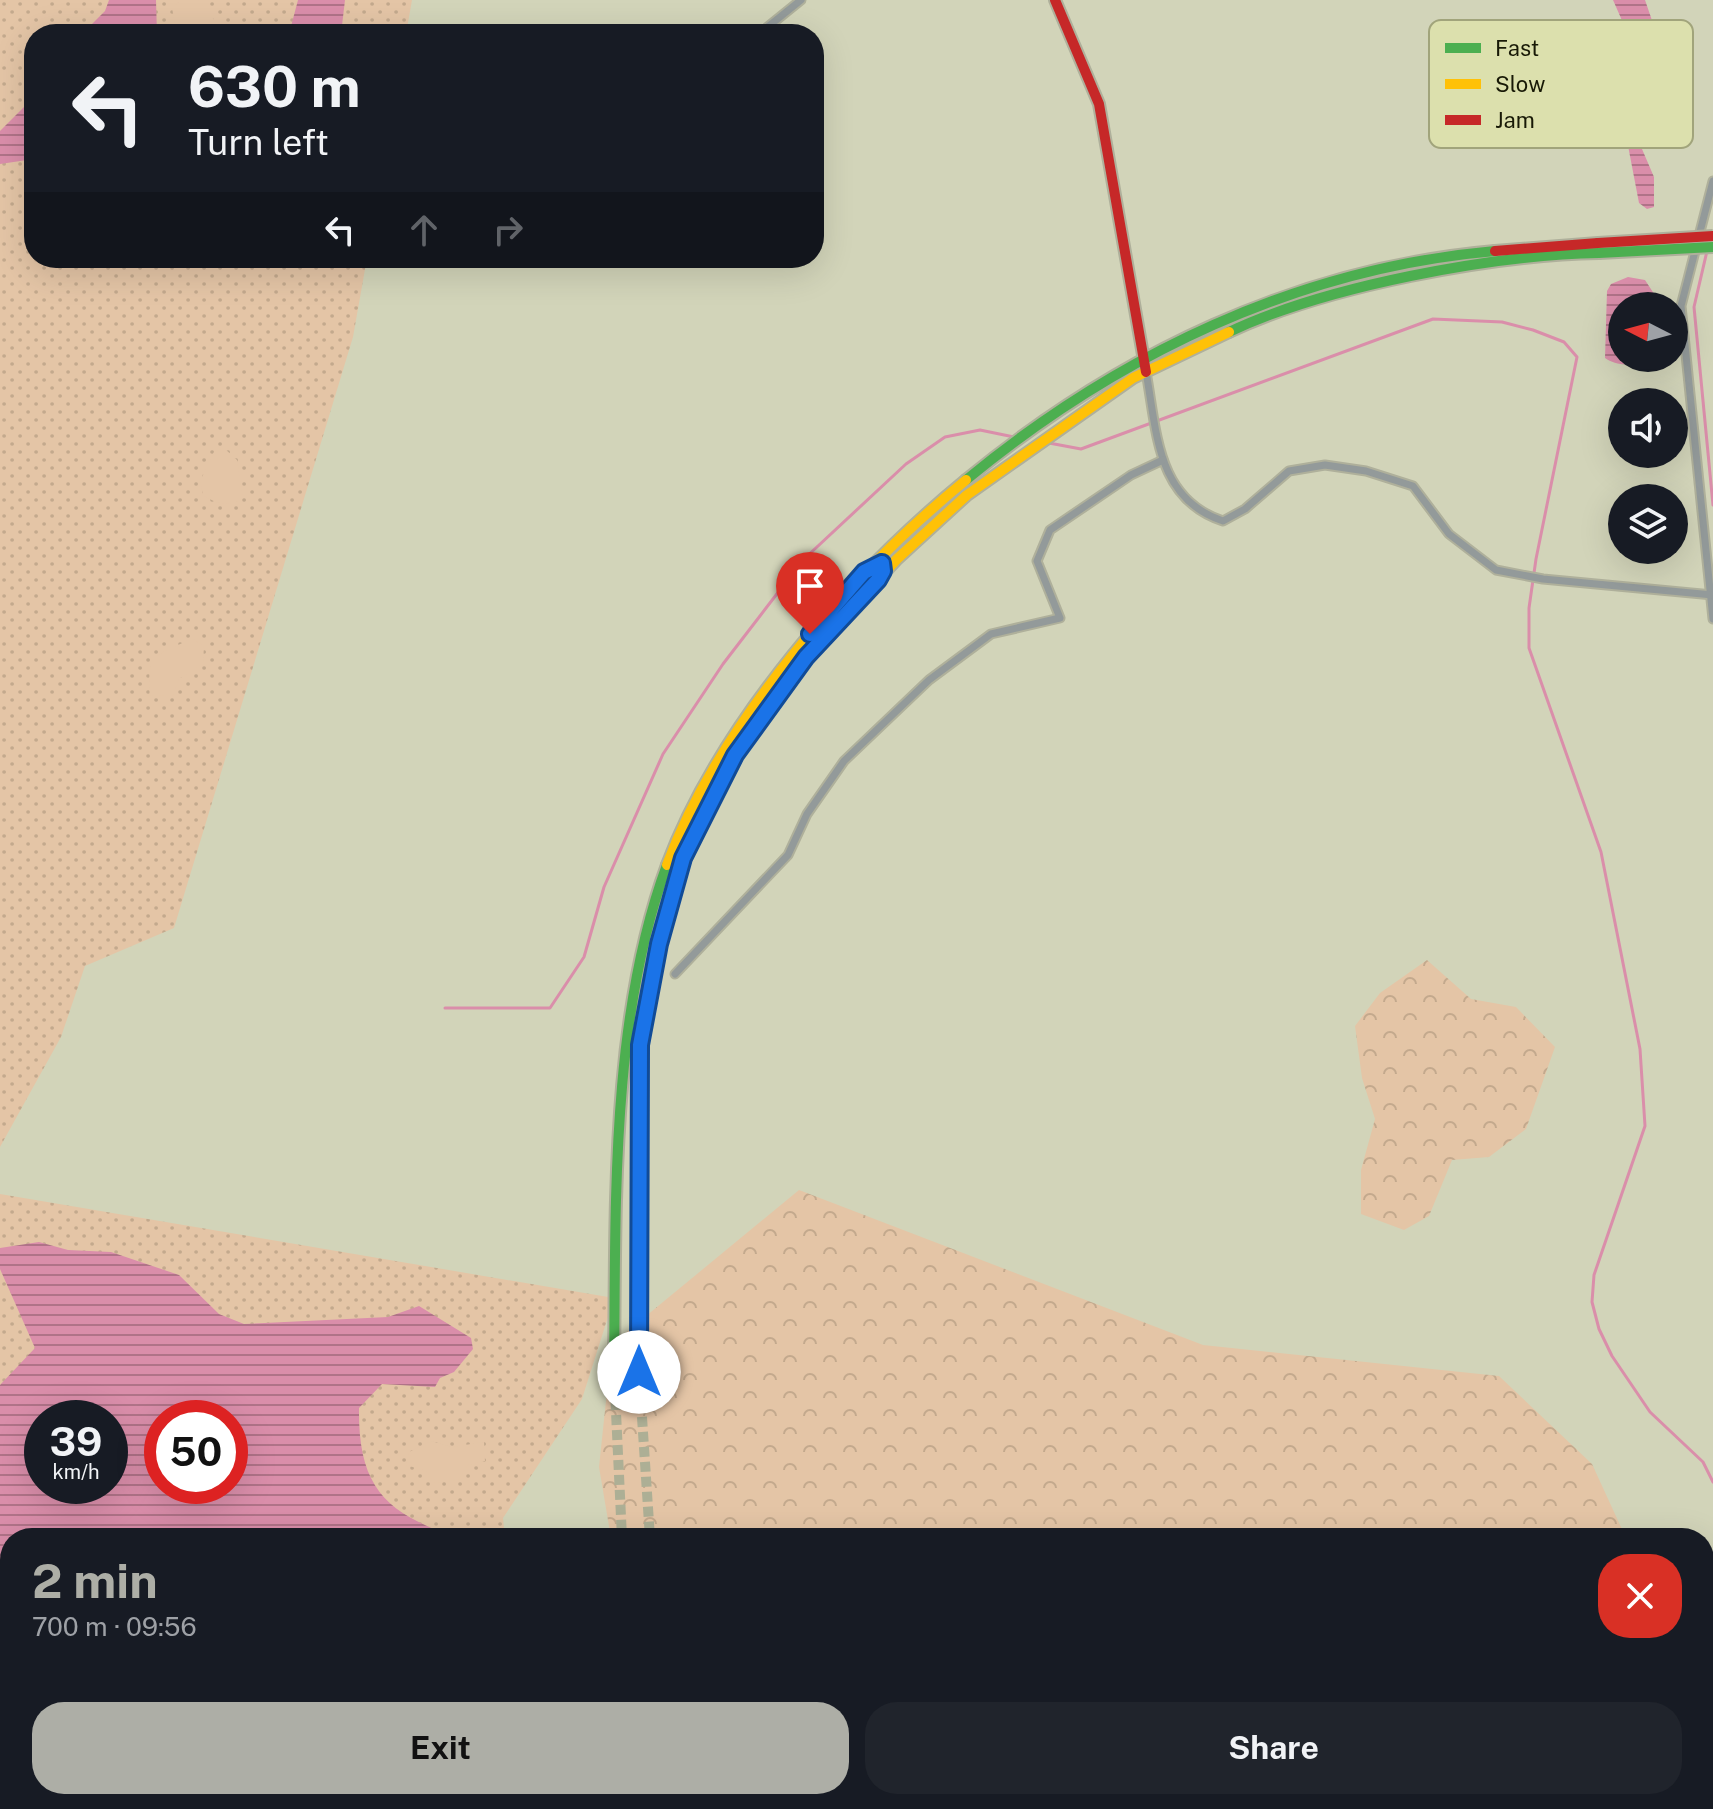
<!DOCTYPE html>
<meta charset="utf-8">
<style>
:root{--surface:#171b24;--page:#20242c;--text:#f1f3f6;--muted:#9ea1a6;--accent:#adaea6}
body{margin:0;font-family:"Public Sans",sans-serif;background:var(--page);color:var(--text);height:100vh;display:flex;flex-direction:column;font-size:30px;white-space:nowrap}
*{box-sizing:border-box;margin:0}
p{font-size:26px;color:var(--muted)}
.icon{flex:none;width:44px;height:44px;fill:none;stroke:currentColor;stroke-width:2;stroke-linecap:round;stroke-linejoin:round}
.map{position:relative;flex:1;overflow:hidden}
.panel{position:absolute;left:0px;top:1528px;width:1714px;height:282px;display:flex;flex-direction:column;background:var(--surface);border-radius:32px 32px 0 0;box-shadow:0 8px 32px #0002}
.panel>*{flex:none}
.top-card{position:absolute;left:24px;top:24px;width:800px;height:244px;border-radius:32px;box-shadow:0 8px 32px #0002;background:#171b24;color:var(--text);overflow:hidden}
.needle{width:52px;rotate:276deg}
.buttons{position:absolute;left:1608px;top:292px;display:grid;gap:16px}
.buttons a{display:grid;place-items:center;width:80px;height:80px;border-radius:50%;background:var(--surface);box-shadow:0 8px 32px #0002;font-size:40px}
.speed{position:absolute;left:24px;top:1400px;display:flex;gap:16px;font-size:40px;font-weight:700;text-align:center}
.speed>*{display:grid;place-content:center;width:104px;height:104px;border-radius:50%;background:var(--surface);box-shadow:0 8px 32px #0002;line-height:1}
.speed small{font-size:20px;font-weight:400}
.speed .limit{border:12px solid #d22;background:#fff;color:#111}
.pin{position:absolute;display:grid;place-items:center;width:68px;height:68px;color:#fff;margin:-82px -34px;border-radius:50% 50% 50% 0;rotate:-45deg;box-shadow:0 0 8px #0007}
.pin .icon{rotate:45deg}
.me{position:absolute;width:88px;margin:-44px;rotate:0deg;stroke-linejoin:round;filter:drop-shadow(0 0 6px #0008)}
.turn{display:flex;align-items:center;gap:28px;height:168px;padding:0 32px;font-size:36px}
.turn .icon{width:104px;height:104px;stroke-width:2.5}
.turn b{display:block;font-size:56px;line-height:68px}
.lanes{display:flex;align-items:center;height:76px;padding:0 32px;background:#0003;justify-content:center;gap:40px;direction:ltr}
.lanes .off{opacity:.35}
.round{display:grid;place-items:center;flex:none;width:84px;height:84px;border-radius:32px;background:var(--page)}
.head{display:flex;align-items:center;justify-content:space-between;height:136px;padding:0 32px}
h1{font-size:48px;font-weight:700;line-height:60px;color:var(--accent)}
.action{display:flex;gap:16px;margin-top:auto;padding:16px 32px}
.action a{flex:1;height:92px;border-radius:32px;background:var(--accent);color:#111;font-size:32px;font-weight:700;line-height:92px;text-align:center}
.action a+a{background:var(--page);color:var(--text)}
.map>svg:first-child{display:block}
</style>
<div class="map">
<svg width="1713" height="1809" viewBox="0 0 1713 1809">
<defs>
<pattern id="grass-dots" width="8" height="8" patternUnits="userSpaceOnUse" patternTransform="scale(2)"><rect width="8" height="8" fill="#e4c5a6"/><path d="M2 2h.1M6 6h.1" fill="none" stroke="#c3a98d" stroke-width="1.8" stroke-linecap="round"/></pattern>
<pattern id="forest-crowns" width="20" height="18" patternUnits="userSpaceOnUse" patternTransform="scale(2)"><rect width="20" height="18" fill="#e4c5a6"/><path d="M2 6a3 3 0 1 1 6 0M12 15a3 3 0 1 1 6 0" fill="none" stroke="#c3a98d"/></pattern>
<pattern id="water-rules" width="6" height="5" patternUnits="userSpaceOnUse" patternTransform="scale(2)"><rect width="6" height="5" fill="#da8eaa"/><path d="M0 2.5h6" fill="none" stroke="#b07388"/></pattern>
</defs>
<rect width="100%" height="100%" fill="#d2d4b9"/>
<!-- grass -->
<g fill="url(#grass-dots)" fill-rule="evenodd">
<path d="M0,0H412L406,34H34V258H367L353,337L174,928L85,966L61,1037L0,1147Z"/>
<path d="M0,1194L614,1298L582,1399L503,1518L505,1538H10V1800H554L550,1809H0ZM42,1418H110V1486H42ZM162,1418H230V1486H162Z"/>
</g>
<!-- forest -->
<g fill="url(#forest-crowns)">
<path d="M1427,960L1471,999L1516,1007L1555,1047L1526,1129L1489,1157L1452,1160L1429,1216L1404,1230L1361,1214V1170L1375,1119L1362,1078L1355,1026L1380,993Z"/>
<path d="M799,1190L1203,1345L1499,1376L1592,1464L1626,1538H611L599,1467L612,1344Z"/>
<path d="M554,1800H1556L1555,1809H550Z"/>
</g>
<!-- pitch -->
<g fill="#e4c5a6">
<path d="M182,0H198L221,28L220,34H176L172,7Z"/>
<path d="M224,448L237,460L243,498C229,508 217,504 203,495L200,481L214,452Z"/>
<path d="M191,638L204,646L203,663L179,679L173,695L150,696C147,648 156,659 191,638Z"/>
<path d="M431,1441L452,1447L484,1442L485,1461L468,1465L458,1480L435,1483L426,1471L406,1465L409,1452Z"/>
</g>
<!-- water -->
<g fill="url(#water-rules)" fill-rule="evenodd">
<path d="M109,0H156L157,34H82L105,11Z"/>
<path d="M298,0H345L341,34H289Z"/>
<path d="M1613,0H1645L1657,35L1643,96L1642,149L1654,177V207L1647,209L1639,203L1625,130L1634,79L1624,25Z"/>
<path d="M34,97V159L0,164V131Z"/>
<path d="M1628,277L1645,280L1662,306H1622V358H1646C1635,367 1616,366 1605,358L1607,291L1611,284Z"/>
<path d="M39,1242L68,1250L111,1252L179,1275L219,1314L244,1324L388,1317L419,1306L471,1338L473,1349L454,1372L440,1378L435,1387L382,1384L359,1408C358,1488 386,1514 459,1538H10V1777L0,1782V1385L35,1348L0,1269V1248ZM110,1418V1486H42V1418ZM230,1418V1486H162V1418Z"/>
</g>
<g fill="none" stroke-linecap="round" stroke-linejoin="round">
<!-- stream -->
<g stroke="#da8eaa" stroke-width="3">
<path d="M1707,251L1694,307L1713,505"/>
<path d="M1049,443L1081,449L1433,319L1502,322L1533,330L1564,342L1577,357L1536,559L1529,608V648L1601,852L1640,1049L1645,1126L1594,1275L1592,1302L1599,1329L1612,1356L1650,1412L1703,1462L1713,1482"/>
<path d="M445,1008H550L584,957L604,887L663,754L723,664L803,560L906,464L945,437L980,430L1014,437"/>
</g>
<!-- secondary-tunnel -->
<g stroke="#adaf95" stroke-width="10" stroke-dasharray="10 5" stroke-linecap="butt">
<path d="M614,1370L622,1538"/>
<path d="M639,1372L650,1538"/>
</g>
<defs>
<g id="street">
<path d="M759,34L801,0"/>
<path d="M1713,181L1681,306L1713,619"/>
<path d="M1146,372C1157,431 1156,499 1223,521L1245,509L1289,471L1325,465L1366,471L1413,486L1449,534L1496,570L1543,579L1713,595"/>
<path d="M675,974L788,855L807,814L844,761L929,680L991,634L1060,618L1037,561L1050,530L1131,475L1163,460"/>
<path d="M1704,1742L1713,1710"/>
<path d="M1692,1809L1693,1800"/>
</g>
<g id="fast">
<path d="M1229,332C1326,286 1492,255 1599,253"/>
<path d="M966,480C1117,355 1298,268 1495,251"/>
<path d="M614,1370C616,1208 610,1019 667,865"/>
<path d="M639,1372L640,1045L659,944L679,873"/>
</g>
<g id="slow">
<path d="M851,609L897,559L967,495L1133,378L1229,332"/>
<path d="M667,865C720,723 850,575 966,480"/>
<path d="M579,1809L584,1800"/>
</g>
<g id="jam">
<path d="M1055,0L1099,104L1146,372"/>
<path d="M1495,251L1598,243"/>
<path d="M679,873L735,755L806,657L851,609"/>
<path d="M616,1809L620,1800"/>
</g>
</defs>
<!-- street casing -->
<use href="#street" stroke="#afb09b" stroke-width="11"/>
<!-- fast casing -->
<use href="#fast" stroke="#afb09b" stroke-width="14"/>
<!-- slow casing -->
<use href="#slow" stroke="#afb09b" stroke-width="14"/>
<!-- jam casing -->
<use href="#jam" stroke="#afb09b" stroke-width="14"/>
<!-- street -->
<use href="#street" stroke="#939a9a" stroke-width="7"/>
<!-- fast -->
<use href="#fast" stroke="#4caf50" stroke-width="10"/>
<!-- slow -->
<use href="#slow" stroke="#ffc107" stroke-width="10"/>
<!-- jam -->
<use href="#jam" stroke="#c62828" stroke-width="10"/>
<defs>
<path id="fast-bridge" d="M1599,253L1713,247"/>
<path id="jam-bridge" d="M1598,243L1713,236"/>
</defs>
<!-- fast-bridge casing -->
<use href="#fast-bridge" stroke="#afb09b" stroke-width="14" stroke-linecap="butt"/>
<!-- jam-bridge casing -->
<use href="#jam-bridge" stroke="#afb09b" stroke-width="14" stroke-linecap="butt"/>
<!-- fast-bridge -->
<use href="#fast-bridge" stroke="#4caf50" stroke-width="10"/>
<!-- jam-bridge -->
<use href="#jam-bridge" stroke="#c62828" stroke-width="10"/>
</g>
<g fill="none" stroke-linecap="round" stroke-linejoin="round">
<defs>
<path id="route" d="M639,1372L640,1045L659,944L683,858L735,755L806,657L878,580L883,571L882,563L864,572L810,634"/>
</defs>
<!-- route casing -->
<use href="#route" stroke="#114b97" stroke-width="20"/>
<!-- route -->
<use href="#route" stroke="#1a73e8" stroke-width="14"/>
</g>
<!-- legend -->
<rect x="1429" y="20" width="264" height="128" rx="12" fill="#dce0ad" stroke="#a1a47b" stroke-width="2"/>
<rect x="1445" y="43" width="36" height="10" fill="#4caf50"/>
<rect x="1445" y="79" width="36" height="10" fill="#ffc107"/>
<rect x="1445" y="115" width="36" height="10" fill="#c62828"/>
<g font-size="22" fill="#181906">
<text x="1495" y="56">Fast</text>
<text x="1495" y="92">Slow</text>
<text x="1495" y="128">Jam</text>
</g>
</svg>
<div class="buttons">
<a><svg class="needle" viewBox="-14 -14 28 28"><path d="M0-13l5 13h-10z" fill="#e53935"/><path d="M0 13l5-13h-10z" fill="#9ea1a6"/></svg></a>
<a><svg class="icon" aria-label="sound" viewBox="0 0 24 24"><path d="M4 9h4l5-4v14l-5-4H4zM17 9q2 3 0 6"/></svg></a>
<a><svg class="icon" aria-label="layers" viewBox="0 0 24 24"><path d="M12 4l9 5-9 5-9-5zM3 14l9 5 9-5"/></svg></a>
</div>
<div class="speed"><div>39<small>km/h</small></div><div class="limit">50</div></div>
<div class="pin" style="left:810px;top:634px;background:#d93025"><svg class="icon" aria-label="arrive" viewBox="0 0 24 24"><path d="M6 21V4h12l-3 4 3 4H6"/></svg></div>
<svg class="me" style="left:639px;top:1372px" viewBox="-20 -20 40 40"><circle r="19" fill="#fff"/><path d="M0-13L10 11 0 6-10 11z" fill="#1a73e8"/></svg>
<div class="top-card">
<div class="turn"><svg class="icon" aria-label="left" viewBox="0 0 24 24"><path d="M17 20v-9H6M10 6l-5 5 5 5"/></svg><div><b>630 m</b>Turn left</div></div>
<div class="lanes"><svg class="icon" aria-label="left" viewBox="0 0 24 24"><path d="M17 20v-9H6M10 6l-5 5 5 5"/></svg><svg class="icon off" aria-label="ahead" viewBox="0 0 24 24"><path d="M12 20V5M6 11l6-6 6 6"/></svg><svg class="icon off" aria-label="right" viewBox="0 0 24 24"><path d="M7 20v-9h11M14 6l5 5-5 5"/></svg></div>
</div>
<section class="panel">
<div class="head"><div><h1>2 min</h1><p>700 m · 09:56</p></div><a class="round" style="background:#d93025;color:#fff"><svg class="icon" aria-label="close" viewBox="0 0 24 24"><path d="M6 6l12 12M18 6L6 18"/></svg></a></div>
<div class="action"><a>Exit</a><a>Share</a></div>
</section>
</div>
